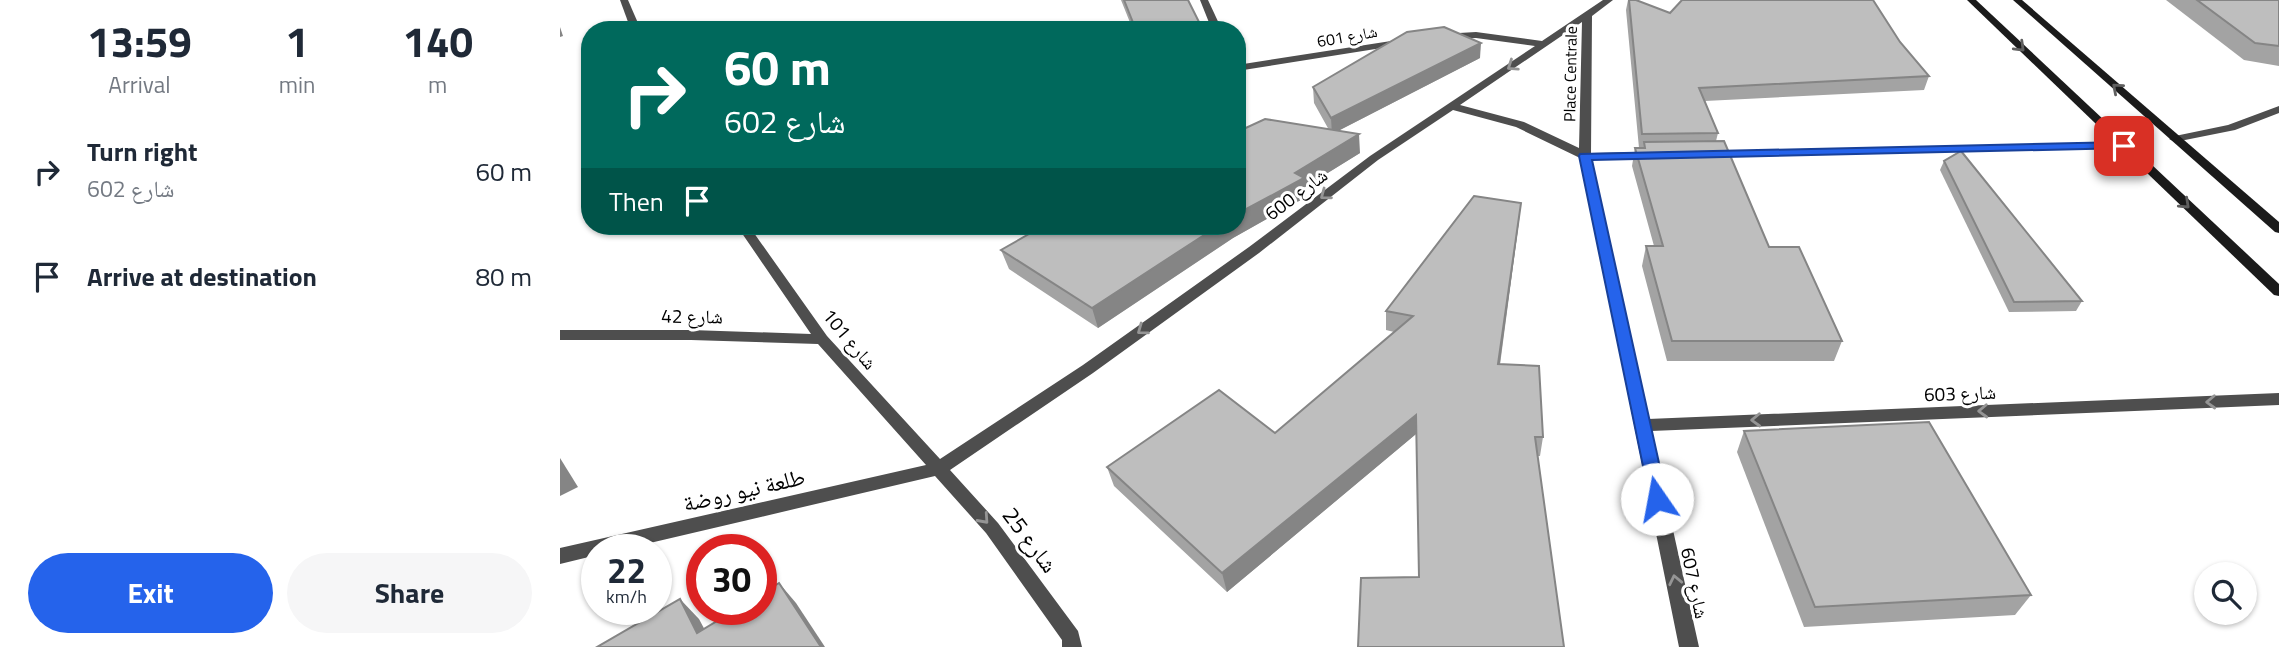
<!DOCTYPE html>
<meta charset="utf-8">
<style>
:root{--surface:#fff;--page:#f6f6f7;--text:#1f2937;--muted:#747a83;--accent:#2563eb}
body{margin:0;font-family:"Titillium Web","Noto Naskh Arabic",sans-serif;background:var(--page);color:var(--text);height:100vh;display:flex;flex-direction:column;font-size:26px;white-space:nowrap}
*{box-sizing:border-box;margin:0}
p{font-size:23px;color:var(--muted)}
.icon{flex:none;width:38px;height:38px;fill:none;stroke:currentColor;stroke-width:2;stroke-linecap:round;stroke-linejoin:round}
.map{position:relative;flex:1;overflow:hidden}
.details{display:flex;flex-direction:column;background:var(--surface);width:560px}
.details>*{flex:none}
.guide{position:absolute;left:21px;top:21px;width:665px;height:214px;border-radius:28px;box-shadow:0 2px 5px #0004;background:#00695c;color:#fff;overflow:hidden}
.tools{position:absolute;left:1634px;top:562px;display:grid;gap:14px}
.tools a{display:grid;place-items:center;width:63px;height:63px;border-radius:50%;background:var(--surface);box-shadow:0 2px 5px #0004;font-size:35px}
.speed{position:absolute;left:21px;top:534px;display:flex;gap:14px;font-size:35px;font-weight:700;text-align:center}
.speed>*{display:grid;place-content:center;width:91px;height:91px;border-radius:50%;background:var(--surface);box-shadow:0 2px 5px #0004;line-height:1}
.speed small{font-size:18px;font-weight:400}
.speed .limit{border:10px solid #d22;background:#fff;color:#111}
.pin{position:absolute;display:grid;place-items:center;width:60px;height:60px;color:#fff;margin:-30px;border-radius:14px;box-shadow:0 4px 10px #0006}
.me{position:absolute;width:77px;margin:-38px;rotate:348deg;stroke-linejoin:round;filter:drop-shadow(0 0 5px #0008)}
.turn{display:flex;align-items:center;gap:24px;height:147px;padding:0 28px;font-size:32px}
.turn .icon{width:91px;height:91px;stroke-width:2.5}
.turn b{display:block;font-size:49px;line-height:60px}
.then{display:flex;align-items:center;height:66px;padding:0 28px;background:#0003;gap:14px;font-size:26px}
.eta{display:flex;justify-content:space-evenly;align-items:center;height:119px;text-align:center}
.eta b{font-size:42px;font-weight:700;line-height:49px}
.button{display:flex;gap:14px;margin-top:auto;padding:14px 28px}
.button a{flex:1;height:80px;border-radius:42px;background:var(--accent);color:#fff;font-size:28px;font-weight:700;line-height:80px;text-align:center}
.button a+a{background:var(--page);color:var(--text)}
ul{padding:0;list-style:none}
li{display:flex;align-items:center;gap:21px;height:105px;padding:0 28px}
li div{flex:1}
li b{display:block;font-size:26px}
li em{font-style:normal}
main{display:flex;flex:1;min-height:0}
.map>svg:first-child{display:block}
</style>
<main>
<section class="details">
<div class="eta">
<div><b>13:59</b><p>Arrival</p></div>
<div><b>1</b><p>min</p></div>
<div><b>140</b><p>m</p></div>
</div>
<ul>
<li><svg class="icon" aria-label="right" viewBox="0 0 24 24"><path d="M7 20v-9h11M14 6l5 5-5 5"/></svg><div><b>Turn right</b><p>شارع 602</p></div><em>60 m</em></li>
<li><svg class="icon" aria-label="arrive" viewBox="0 0 24 24"><path d="M6 21V4h12l-3 4 3 4H6"/></svg><div><b>Arrive at destination</b></div><em>80 m</em></li>
</ul>
<div class="button"><a>Exit</a><a>Share</a></div>
</section>
<div class="map">
<svg width="1719" height="647" viewBox="0 0 1719 647">
<rect width="100%" height="100%" fill="#fff"/>
<g fill="none" stroke-linecap="round" stroke-linejoin="round">
<!-- street -->
<g fill="#4e4e4e" fill-rule="evenodd">
<path d="M60,0H68L81,30H71Z"/>
<path d="M640,0H648L662,30H652Z"/>
<path d="M1043,0H1053L1032,16L1031,153L1090,152L1096,155L1090,158L1031,159L1088,419L1719,393V405L1091,431L1139,647H1119L1020,158L956,127L893,110L818,160L699,253L533,373L390,470L438,523L518,631L522,647H502V640L426,533L375,476L60,550H37V555L0,564V548L366,465L258,344L131,340H0V330H131L251,334L177,226H189L267,336L380,459L523,365L689,247L810,156L975,46L916,38L885,39L880,36L882,34L916,32L982,41ZM1022,22L1019,148L964,122L900,105Z"/>
<path d="M844,39L847,40V44L677,71V65Z"/>
<path d="M1719,106V113L1675,130L1615,142L1609,139L1615,136L1668,125Z"/>
<path d="M1564,143L1568,144V148L1152,157L1146,154L1152,151Z"/>
</g>
<!-- secondary -->
<g fill="#1b1b1b" fill-rule="evenodd">
<path d="M1407,0H1416L1719,284V296L1714,295Z"/>
<path d="M1453,0H1462L1719,222V233L1715,232Z"/>
</g>
</g>
<!-- wall -->
<g fill="#a3a3a3">
<path d="M561,0H628L643,30H573Z"/>
<path d="M1068,0H1076L1110,13L1340,42L1369,76L1364,90L1145,101L1158,133L1156,141L1209,247L1282,341L1274,361H1107L1082,266L1086,246H1094L1072,166L1075,148H1079L1066,10Z"/>
<path d="M1606,0H1719V66L1684,60Z"/>
<path d="M920,58L778,131L800,153L745,187L746,197L673,238L538,328L449,269L441,250L769,130L754,103L753,87Z"/>
<path d="M1384,161L1522,301L1516,311L1449,312L1380,170Z"/>
<path d="M959,221L940,365L983,437L980,456H978L859,577L856,434L667,592L554,486L547,467L715,433L834,332L826,330V311Z"/>
<path d="M1184,431L1471,595L1455,615L1244,627L1177,452Z"/>
</g>
<!-- shaded-wall -->
<g fill="#858585">
<path d="M0,27L3,36L0,37Z"/>
<path d="M921,43L920,58L772,134L771,118Z"/>
<path d="M799,134L800,153L745,187L746,197L673,238L538,328L532,308L658,226H677V214L735,173Z"/>
<path d="M961,203L959,221L937,384L938,364Z"/>
<path d="M856,415V434L667,592L662,573Z"/>
<path d="M0,458L18,487L0,496Z"/>
<path d="M219,583L236,603L265,647H261Z"/>
<path d="M120,599L139,619L154,647L137,633Z"/>
</g>
<!-- building -->
<g fill="#bebebe" stroke="#858585" stroke-width="2">
<path d="M564,0H628L643,30H576Z"/>
<path d="M1069,0H1076L1110,13L1122,0H1313L1340,42L1369,76L1139,88L1158,133L1082,134Z"/>
<path d="M1637,0H1719V46L1695,43Z"/>
<path d="M884,27L921,43L771,118L753,87L847,32Z"/>
<path d="M705,119L799,134L735,173L744,178L677,214V132Z"/>
<path d="M1164,141L1209,247H1239L1282,341H1112L1086,246H1103L1075,148H1085L1084,142Z"/>
<path d="M1401,151L1522,301L1454,302L1384,161Z"/>
<path d="M914,196L961,203L938,364L979,366L983,437H975L1004,647H798L801,578L859,577L856,415L662,573L547,467L659,390L715,433L853,316L826,311Z"/>
<path d="M483,226H658L532,308L441,250Z"/>
<path d="M1369,422L1471,595L1255,607L1184,431Z"/>
<path d="M219,583L261,647H37L120,599L137,633L177,609H201V594Z"/>
</g>
<!-- one-way arrows -->
<defs><path id="oneway-chevron" d="M-2-3.5L2.5 0L-2 3.5" fill="none" stroke-width="1.6" stroke-linecap="round" stroke-linejoin="round" transform="scale(1.75)"/></defs>
<g stroke="#5f5f5f">
<use href="#oneway-chevron" transform="translate(1460 47) rotate(44)"/>
<use href="#oneway-chevron" transform="translate(1557 88) rotate(-139)"/>
<use href="#oneway-chevron" transform="translate(1625 204) rotate(43)"/>
</g>
<g stroke="#959595">
<use href="#oneway-chevron" transform="translate(952 66) rotate(146)"/>
<use href="#oneway-chevron" transform="translate(765 195) rotate(143)"/>
<use href="#oneway-chevron" transform="translate(582 330) rotate(144)"/>
<use href="#oneway-chevron" transform="translate(1651 402) rotate(178)"/>
<use href="#oneway-chevron" transform="translate(1423 411) rotate(178)"/>
<use href="#oneway-chevron" transform="translate(1196 420) rotate(178)"/>
<use href="#oneway-chevron" transform="translate(424 519) rotate(48)"/>
<use href="#oneway-chevron" transform="translate(1115 580) rotate(-102)"/>
</g>
<!-- route -->
<path fill="#2563eb" stroke="#184099" stroke-width="2" d="M1564,142L1568,143V148L1032,160L1107,499L1104,505L1097,507L1091,505L1019,156L1020,154Z"/>
<g text-anchor="middle" stroke-width="6" stroke-linejoin="round" paint-order="stroke">
<!-- far-street labels -->
<g font-size="16" fill="#000" stroke="#fff">
<text transform="translate(787 36) rotate(-10)" y="6">شارع 601</text>
<text transform="translate(1010 74) rotate(-89)" y="6">Place Centrale</text>
</g>
<!-- street labels -->
<g font-size="19" fill="#000" stroke="#fff">
<text transform="translate(736 194) rotate(-37)" y="7">شارع 600</text>
<text transform="translate(132 316) rotate(1)" y="7">شارع 42</text>
<text transform="translate(290 339) rotate(50)" y="7">شارع 101</text>
<text transform="translate(1400 393) rotate(-2)" y="7">شارع 603</text>
<text transform="translate(1135 583) rotate(78)" y="7">شارع 607</text>
</g>
<!-- near-street labels -->
<g font-size="23" fill="#000" stroke="#fff">
<text transform="translate(184 490) rotate(-13)" y="8">طلعة نيو روضة</text>
<text transform="translate(470 540) rotate(53)" y="8">شارع 25</text>
</g>
</g>
</svg>
<div class="tools">
<a><svg class="icon" aria-label="search" viewBox="0 0 24 24"><circle cx="10" cy="10" r="6"/><path d="M15 15l6 6"/></svg></a>
</div>
<div class="speed"><div>22<small>km/h</small></div><div class="limit">30</div></div>
<div class="pin" style="left:1564px;top:146px;background:#d93025"><svg class="icon" aria-label="arrive" viewBox="0 0 24 24"><path d="M6 21V4h12l-3 4 3 4H6"/></svg></div>
<svg class="me" style="left:1097px;top:499px" viewBox="-20 -20 40 40"><circle r="19" fill="#fff"/><path d="M0-13L10 11 0 6-10 11z" fill="#2563eb"/></svg>
<div class="guide">
<div class="turn"><svg class="icon" aria-label="right" viewBox="0 0 24 24"><path d="M7 20v-9h11M14 6l5 5-5 5"/></svg><div><b>60 m</b>شارع 602</div></div>
<div class="then">Then<svg class="icon" aria-label="arrive" viewBox="0 0 24 24"><path d="M6 21V4h12l-3 4 3 4H6"/></svg></div>
</div>
</div>
</main>
